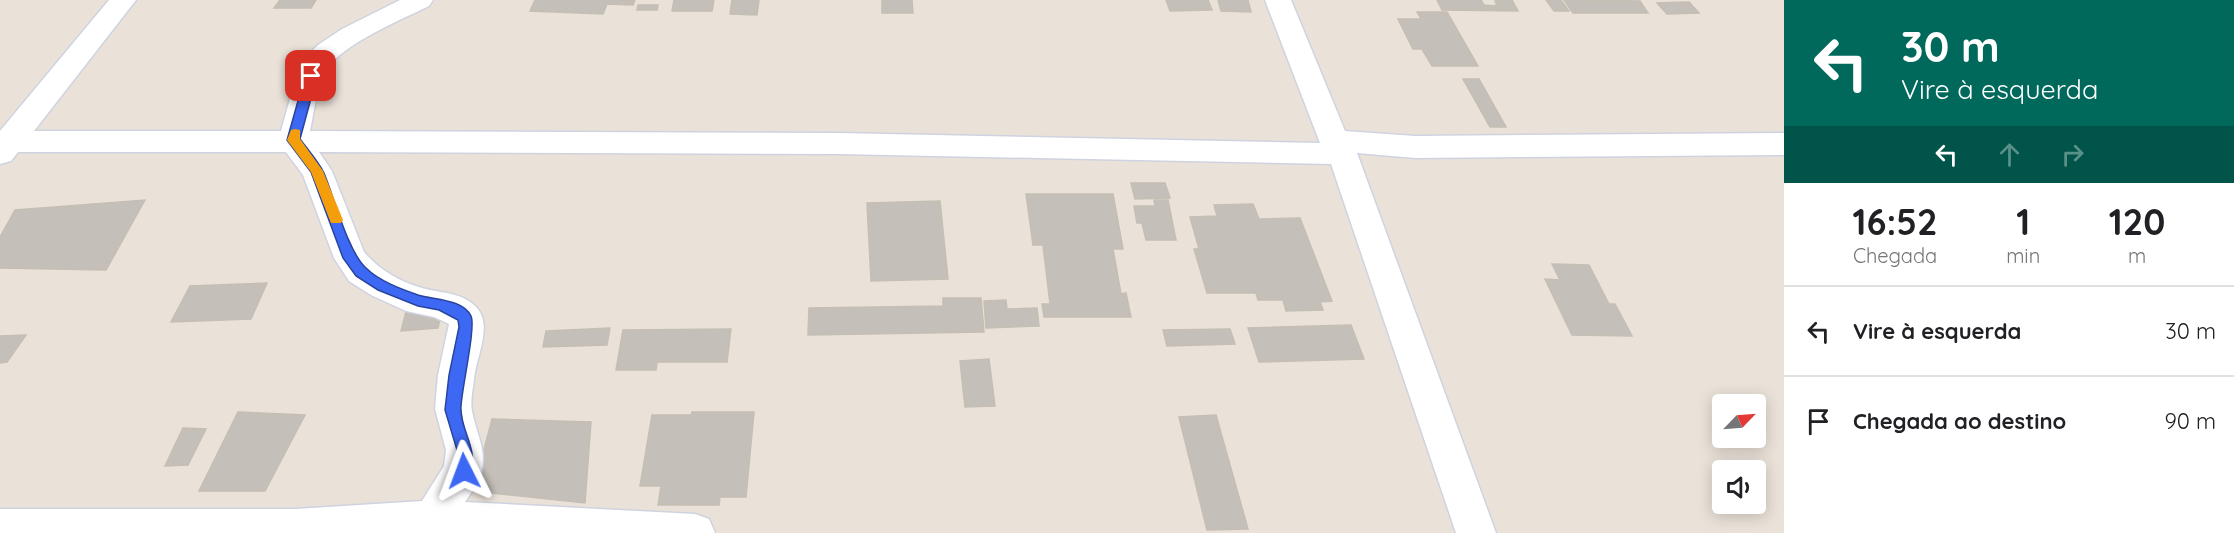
<!DOCTYPE html>
<html lang="pt">
<meta charset="utf-8">
<style>
:root{--surface:#fff;--page:#f6f6f6;--text:#202124;--muted:#757577;--line:#e0e0e0}
body{margin:0;font-family:Quicksand,sans-serif;background:var(--page);color:var(--text);height:100vh;display:flex;flex-direction:column;font-size:22px;white-space:nowrap}
*{box-sizing:border-box;margin:0}
p{font-size:20px;color:var(--muted)}
.icon{flex:none;width:33px;height:33px;fill:none;stroke:currentColor;stroke-width:2;stroke-linecap:round;stroke-linejoin:round}
.map{position:relative;flex:1;overflow:hidden}
.side{display:flex;flex-direction:column;background:var(--surface);width:450px}
.side>*{flex:none}
.hud{background:#00695c;color:#fff;overflow:hidden}
.needle{width:39px;rotate:65deg}
.fabs{position:absolute;left:1712px;top:394px;display:grid;gap:12px}
.fabs a{display:grid;place-items:center;width:54px;height:54px;border-radius:6px;background:var(--surface);box-shadow:0 3px 15px #0003;font-size:30px}
.pin{position:absolute;display:grid;place-items:center;width:51px;height:51px;color:#fff;margin:-26px;border-radius:12px;box-shadow:0 3px 9px #0006}
.me{position:absolute;width:66px;margin:-33px;rotate:357deg;stroke-linejoin:round;filter:drop-shadow(0 0 4px #0008)}
.turn{display:flex;align-items:center;gap:21px;height:126px;padding:0 18px;font-size:27px}
.turn .icon{width:78px;height:78px;stroke-width:2.5}
.turn b{display:block;font-size:42px;line-height:51px}
.lanes{display:flex;align-items:center;height:57px;padding:0 18px;background:#0003;justify-content:center;gap:30px;direction:ltr}
.lanes .off{opacity:.35}
.eta{display:flex;justify-content:space-evenly;align-items:center;height:102px;text-align:center}
.eta b{font-size:36px;font-weight:700;line-height:42px}
ul{padding:0;list-style:none}
li{display:flex;align-items:center;gap:18px;height:90px;padding:0 18px;border-top:2px solid var(--line)}
li div{flex:1}
li b{display:block;font-size:22px}
li em{font-style:normal}
main{display:flex;flex:1;min-height:0}
.map>svg:first-child{display:block}
</style>
<main>
<div class="map">
<svg width="1784" height="533" viewBox="0 0 1784 533">
<rect width="100%" height="100%" fill="#eae2d9"/>
<!-- building -->
<g fill="#c5bfb9" stroke="#c5beb3" stroke-width="1.5">
<path d="M280,0H316L311,8H274Z"/>
<path d="M535,0H635L633,5L607,4L603,14L530,11Z"/>
<path d="M674,0H714L712,11H672Z"/>
<path d="M732,0H759L757,15L730,14Z"/>
<path d="M882,0H912L913,13H882Z"/>
<path d="M1166,0H1208L1212,10L1170,11Z"/>
<path d="M1218,0H1248L1251,12L1221,11Z"/>
<path d="M1437,0H1481L1484,5L1497,6L1495,1L1512,0L1518,11L1442,10Z"/>
<path d="M1546,0H1561L1569,11H1554Z"/>
<path d="M1564,0L1640,1L1648,13H1573Z"/>
<path d="M1689,2L1699,13L1667,14L1657,3Z"/>
<path d="M638,5H658L657,10H637Z"/>
<path d="M1417,12H1447L1478,66H1432L1422,49H1413L1398,19H1421Z"/>
<path d="M1463,79H1479L1506,127H1490Z"/>
<path d="M1131,183H1165L1170,198L1135,199Z"/>
<path d="M1026,194H1113L1123,249H1113L1121,294L1126,293L1131,317H1044L1042,304H1050L1043,245H1033Z"/>
<path d="M145,200L106,270L0,268V237L15,210Z"/>
<path d="M1154,200H1168L1176,240H1146L1142,223H1137L1134,206H1155Z"/>
<path d="M940,201L948,279L871,281L867,203Z"/>
<path d="M1253,204L1259,219L1300,218L1332,301L1320,302L1323,310L1286,311L1283,300H1258L1256,293H1207L1194,249H1199L1190,217L1217,216L1214,205Z"/>
<path d="M1552,264L1589,265L1609,304H1615L1632,336L1572,335L1545,279L1560,280Z"/>
<path d="M267,283L251,319L171,322L190,286Z"/>
<path d="M943,298H981L984,332L808,335L809,308L943,306Z"/>
<path d="M1006,300L1007,309L1037,308L1039,326L986,328L984,301Z"/>
<path d="M443,305L438,328L401,331L407,308Z"/>
<path d="M1351,325L1364,359L1259,362L1248,328Z"/>
<path d="M610,328L607,345L543,347L546,331Z"/>
<path d="M731,329L727,362H657L656,370H616L623,330Z"/>
<path d="M1230,329L1235,344L1167,346L1163,330Z"/>
<path d="M26,335L7,362L0,363V336Z"/>
<path d="M989,359L995,406L965,407L960,361Z"/>
<path d="M238,412L305,415L265,491H199Z"/>
<path d="M692,412H754L746,497H720L719,505H658L661,486H640L652,415H691Z"/>
<path d="M1216,415L1248,529L1207,530L1179,417Z"/>
<path d="M492,419L591,422L585,503L473,491Z"/>
<path d="M183,428L206,429L188,465L165,466Z"/>
</g>
<g fill="none" stroke-linecap="round" stroke-linejoin="round">
<defs>
<path id="street" d="M109,0H136L34,131H281L296,77L309,54L318,45L342,29L400,0H433L429,6C403,19 342,44 327,69C317,86 314,111 310,131L839,133L1320,143L1265,0H1291L1345,131L1415,136L1784,133V155L1415,158L1357,153L1496,533H1456L1331,164L839,154L319,152L332,171L364,252C378,269 400,282 422,288C439,293 460,292 474,305C495,323 476,356 474,379C473,389 470,401 472,411C476,432 486,448 482,469C480,481 472,492 465,502L695,514L709,519L715,533H0V509H296L422,501L444,466L446,450L435,409L438,375L449,324L434,317L406,311L371,295L349,281L334,258L303,175L286,152H18L11,161L0,164V131Z"/>
</defs>
<!-- street casing -->
<use href="#street" stroke="#cfd3e0" stroke-width="3"/>
<!-- street -->
<use href="#street" fill="#fff" fill-rule="evenodd"/>
</g>
<!-- route -->
<path fill="#3d68f3" stroke="#28449e" stroke-width="1.5" d="M311,72L317,76L300,139C308,150 318,161 324,173C334,197 348,252 366,268C379,281 401,289 418,295C434,300 463,299 471,316C476,327 462,387 461,406C459,430 481,451 469,476L464,478L458,476L456,471L457,450L445,410L449,375L459,327L458,320L439,310L418,306L378,290L356,276L343,258L311,172L287,140L305,76Z"/>
<!-- slow -->
<path fill="#f59e0b" d="M295,129L300,130V139L323,171L343,220L341,223H331L311,172L287,140L291,130Z"/>
</svg>
<div class="fabs">
<a><svg class="needle" viewBox="-14 -14 28 28"><path d="M0-13l5 13h-10z" fill="#e53935"/><path d="M0 13l5-13h-10z" fill="#757577"/></svg></a>
<a><svg class="icon" aria-label="sound" viewBox="0 0 24 24"><path d="M4 9h4l5-4v14l-5-4H4zM17 9q2 3 0 6"/></svg></a>
</div>
<div class="pin" style="left:311px;top:76px;background:#d93025"><svg class="icon" aria-label="arrive" viewBox="0 0 24 24"><path d="M6 21V4h12l-3 4 3 4H6"/></svg></div>
<svg class="me" style="left:464px;top:471px" viewBox="-20 -20 40 40"><path d="M0-17L14 15 0 8-14 15z" fill="#3d68f3" stroke="#fff" stroke-width="4"/></svg>
</div>
<section class="side">
<div class="hud">
<div class="turn"><svg class="icon" aria-label="left" viewBox="0 0 24 24"><path d="M17 20v-9H6M10 6l-5 5 5 5"/></svg><div><b>30 m</b>Vire à esquerda</div></div>
<div class="lanes"><svg class="icon" aria-label="left" viewBox="0 0 24 24"><path d="M17 20v-9H6M10 6l-5 5 5 5"/></svg><svg class="icon off" aria-label="ahead" viewBox="0 0 24 24"><path d="M12 20V5M6 11l6-6 6 6"/></svg><svg class="icon off" aria-label="right" viewBox="0 0 24 24"><path d="M7 20v-9h11M14 6l5 5-5 5"/></svg></div>
</div>
<div class="eta">
<div><b>16:52</b><p>Chegada</p></div>
<div><b>1</b><p>min</p></div>
<div><b>120</b><p>m</p></div>
</div>
<ul>
<li><svg class="icon" aria-label="left" viewBox="0 0 24 24"><path d="M17 20v-9H6M10 6l-5 5 5 5"/></svg><div><b>Vire à esquerda</b></div><em>30 m</em></li>
<li><svg class="icon" aria-label="arrive" viewBox="0 0 24 24"><path d="M6 21V4h12l-3 4 3 4H6"/></svg><div><b>Chegada ao destino</b></div><em>90 m</em></li>
</ul>
</section>
</main>
